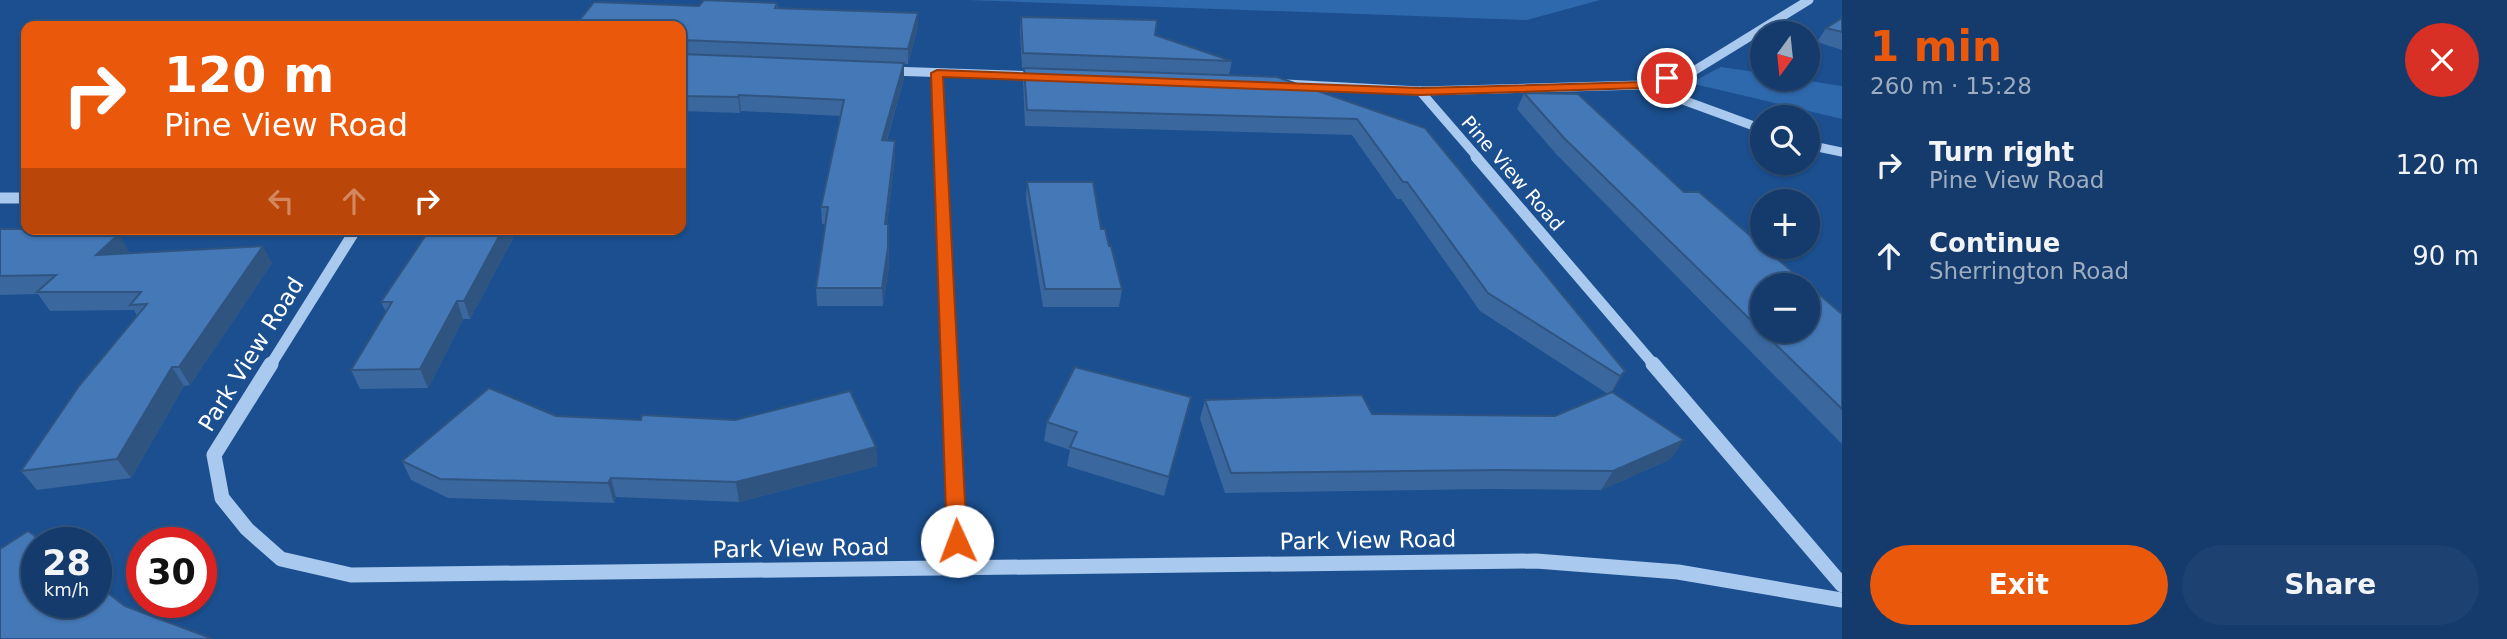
<!DOCTYPE html>
<meta charset="utf-8">
<style>
:root{--surface:#143b6b;--page:#1d4271;--text:#f1f3f6;--muted:#9dadc1;--line:#33557e;--accent:#ea580c}
body{margin:0;font-family:"DejaVu Sans",sans-serif;background:var(--page);color:var(--text);height:100vh;display:flex;flex-direction:column;font-size:26px;white-space:nowrap}
*{box-sizing:border-box;margin:0}
p{font-size:23px;color:var(--muted)}
.icon{flex:none;width:38px;height:38px;fill:none;stroke:currentColor;stroke-width:2;stroke-linecap:round;stroke-linejoin:round}
.map{position:relative;flex:1;overflow:hidden}
.side{display:flex;flex-direction:column;background:var(--surface);width:665px}
.side>*{flex:none}
.top-card{position:absolute;left:21px;top:21px;width:665px;height:214px;border-radius:14px;box-shadow:0 2px 5px #0004,0 0 0 2px var(--line);background:#ea580c;color:#fff;overflow:hidden}
.needle{width:46px;rotate:195deg}
.fabs{position:absolute;left:1750px;top:21px;display:grid;gap:14px}
.fabs a{display:grid;place-items:center;width:70px;height:70px;border-radius:50%;background:var(--surface);box-shadow:0 2px 5px #0004,0 0 0 2px var(--line);font-size:35px}
.speed{position:absolute;left:21px;top:527px;display:flex;gap:14px;font-size:35px;font-weight:700;text-align:center}
.speed>*{display:grid;place-content:center;width:91px;height:91px;border-radius:50%;background:var(--surface);box-shadow:0 2px 5px #0004,0 0 0 2px var(--line);line-height:1}
.speed small{font-size:18px;font-weight:400}
.speed .limit{border:10px solid #d22;background:#fff;color:#111}
.pin{position:absolute;display:grid;place-items:center;width:60px;height:60px;color:#fff;margin:-30px;border:4px solid #fff;border-radius:50%;box-shadow:0 2px 7px #0007}
.me{position:absolute;width:77px;margin:-38px;rotate:358deg;stroke-linejoin:round;filter:drop-shadow(0 0 5px #0008)}
.turn{display:flex;align-items:center;gap:24px;height:147px;padding:0 28px;font-size:32px}
.turn .icon{width:91px;height:91px;stroke-width:2.5}
.turn b{display:block;font-size:49px;line-height:60px}
.lanes{display:flex;align-items:center;height:66px;padding:0 28px;background:#0003;justify-content:center;gap:35px;direction:ltr}
.lanes .off{opacity:.35}
.round{display:grid;place-items:center;flex:none;width:74px;height:74px;border-radius:37px;background:var(--page)}
.summary{display:flex;align-items:center;justify-content:space-between;height:119px;padding:0 28px}
h1{font-size:42px;font-weight:600;line-height:52px;color:var(--accent)}
.button{display:flex;gap:14px;margin-top:auto;padding:14px 28px}
.button a{flex:1;height:80px;border-radius:42px;background:var(--accent);color:#fff;font-size:28px;font-weight:600;line-height:80px;text-align:center}
.button a+a{background:var(--page);color:var(--text)}
ul{padding:0;list-style:none}
li{display:flex;align-items:center;gap:21px;height:91px;padding:0 28px}
li div{flex:1}
li b{display:block;font-size:26px}
li em{font-style:normal}
main{display:flex;flex:1;min-height:0}
.map>svg:first-child{display:block}
</style>
<main>
<div class="map">
<svg width="1842" height="639" viewBox="0 0 1842 639">
<rect width="100%" height="100%" fill="#1b4f8f"/>
<!-- green -->
<g fill="#2e69ad">
<path d="M967,0H1600L1527,20Z"/>
<path d="M1721,67L1762,73V79H1796L1842,86V119L1690,83Z"/>
</g>
<g fill="none" stroke-linecap="round" stroke-linejoin="round">
<!-- minor-far2 -->
<g stroke="#a9c9ee" stroke-width="9">
<path d="M890,71L1040,76"/>
<path d="M937,73L941,158"/>
<path d="M1286,84L1420,91L1478,158"/>
<path d="M1642,85L1762,129"/>
<path d="M1420,91L1642,85L1692,72L1809,0"/>
<path d="M1808,145L1842,152"/>
</g>
<!-- minor-far1 -->
<g stroke="#a9c9ee" stroke-width="11">
<path d="M941,157L949,366"/>
<path d="M1476,157L1655,366"/>
<path d="M0,198H26"/>
<path d="M270,366L356,229"/>
</g>
<!-- minor -->
<g stroke="#a9c9ee" stroke-width="15">
<path d="M271,364L214,455L222,498L247,529L281,559L351,575L1536,561L1678,572L1842,600"/>
<path d="M949,364L958,569"/>
<path d="M1653,364L1842,585"/>
</g>
</g>
<!-- wall -->
<g fill="#3a679d">
<path d="M777,3L778,8L918,27L908,64H904V78L887,141L895,157L887,224L889,241V265L883,306H817L816,288L825,224H822L821,207L840,116L741,111L740,113L681,111V26L699,6Z"/>
<path d="M1021,17L1155,35L1232,61L1229,75L1425,128L1625,371L1612,392L1671,459L1601,490L1489,489L1225,493L1200,419L1205,400L1372,414L1555,416L1608,394L1480,311L1401,199H1397L1352,135L1025,126L1023,82L1024,68H1022L1020,31Z"/>
<path d="M1842,18V50L1817,42L1826,28Z"/>
<path d="M1524,93L1684,192L1842,314V444L1557,155L1517,109Z"/>
<path d="M1027,182L1101,229L1109,246L1122,289L1119,307H1043L1026,199Z"/>
<path d="M0,229H108L111,234L129,252L128,253L272,263L190,385L184,386L131,478L37,490L21,471L137,316L134,310L50,311L38,294L0,295Z"/>
<path d="M518,229L470,319H463L428,388L360,389L351,370L386,312L381,302Z"/>
<path d="M1191,397L1164,496L1067,466L1070,450L1044,441L1047,422Z"/>
<path d="M876,447L877,466L739,502L616,497L614,503L448,498L411,480L402,461Z"/>
</g>
<!-- shaded-wall -->
<g fill="#305480">
<path d="M918,13V27L908,64V49Z"/>
<path d="M904,63V78L882,157V140Z"/>
<path d="M739,95L741,111L740,113L738,97Z"/>
<path d="M895,141V157L885,241V224Z"/>
<path d="M888,224L889,265L883,306L882,288Z"/>
<path d="M108,229L114,239L119,234L129,252L107,273L96,255L102,234Z"/>
<path d="M503,229H518L470,319L464,301Z"/>
<path d="M263,246L272,263L190,385L179,367Z"/>
<path d="M457,301L463,319L428,388L420,369Z"/>
<path d="M172,367L184,386L131,478L117,459Z"/>
<path d="M1625,371L1614,390L1610,395L1620,376Z"/>
<path d="M1684,440L1671,459L1601,490L1613,471Z"/>
<path d="M876,447L877,466L739,502L736,482Z"/>
<path d="M611,478L616,497L614,503L608,483Z"/>
</g>
<!-- building -->
<g fill="#4478b7" stroke="#305480" stroke-width="2" fill-rule="evenodd">
<path d="M704,0L777,3L775,8L918,13L908,49L681,40V26H575L594,2L699,6Z"/>
<path d="M1021,17L1157,20L1155,35L1232,61L1023,53Z"/>
<path d="M1842,18V32L1826,28Z"/>
<path d="M681,54L904,63L882,140L895,141L885,224H888V247L882,288H816L828,207H821L844,100L739,95L738,97L681,96Z"/>
<path d="M1024,68L1277,77L1425,128L1625,371L1620,376L1488,293L1407,182H1403L1357,119L1027,110Z"/>
<path d="M1524,93L1578,94L1684,192H1699L1842,314V409L1564,138ZM1762,285H1808V331H1762Z"/>
<path d="M1027,182H1093L1101,229H1105L1109,246H1111L1122,289H1045Z"/>
<path d="M0,229H107L102,234H119L96,255L263,246L179,367H172L117,459L21,471L79,386L147,304L130,305L141,292H37L56,275L0,276Z"/>
<path d="M430,229H503L464,301H457L420,369L351,370L392,302H381Z"/>
<path d="M1075,367L1191,397L1169,477L1070,447L1077,432L1047,422Z"/>
<path d="M489,388L556,416L641,420L642,415L735,420L850,391L876,447L736,482L611,478L608,483L440,479L402,461Z"/>
<path d="M1612,392L1684,440L1613,471L1499,470L1231,473L1205,400L1362,395L1372,414L1555,416Z"/>
<path d="M28,531L43,542H37V602H96V584L125,606L213,639H0V549Z"/>
</g>
<!-- route -->
<path fill="#ea580c" stroke="#983908" stroke-width="2" d="M937,70L1420,88L1642,82L1667,75L1673,78L1642,88L1420,95L943,77L967,541L964,547L957,549L950,547L947,541L931,73Z"/>
<g text-anchor="middle" stroke-width="7" stroke-linejoin="round" paint-order="stroke">
<!-- street labels -->
<g font-size="19" fill="#fff" stroke="#1b4f8f">
<text transform="translate(1513 173) rotate(49)" y="7">Pine View Road</text>
</g>
<!-- near-street labels -->
<g font-size="23" fill="#fff" stroke="#1b4f8f">
<text transform="translate(251 354) rotate(-58)" y="8">Park View Road</text>
<text transform="translate(1368 540) rotate(-1)" y="8">Park View Road</text>
<text transform="translate(801 548) rotate(-1)" y="8">Park View Road</text>
</g>
</g>
</svg>
<div class="fabs">
<a><svg class="needle" viewBox="-14 -14 28 28"><path d="M0-13l5 13h-10z" fill="#e53935"/><path d="M0 13l5-13h-10z" fill="#9dadc1"/></svg></a>
<a><svg class="icon" aria-label="search" viewBox="0 0 24 24"><circle cx="10" cy="10" r="6"/><path d="M15 15l6 6"/></svg></a>
<a>+</a>
<a>−</a>
</div>
<div class="speed"><div>28<small>km/h</small></div><div class="limit">30</div></div>
<div class="pin" style="left:1667px;top:78px;background:#d93025"><svg class="icon" aria-label="arrive" viewBox="0 0 24 24"><path d="M6 21V4h12l-3 4 3 4H6"/></svg></div>
<svg class="me" style="left:957px;top:541px" viewBox="-20 -20 40 40"><circle r="19" fill="#fff"/><path d="M0-13L10 11 0 6-10 11z" fill="#ea580c"/></svg>
<div class="top-card">
<div class="turn"><svg class="icon" aria-label="right" viewBox="0 0 24 24"><path d="M7 20v-9h11M14 6l5 5-5 5"/></svg><div><b>120 m</b>Pine View Road</div></div>
<div class="lanes"><svg class="icon off" aria-label="left" viewBox="0 0 24 24"><path d="M17 20v-9H6M10 6l-5 5 5 5"/></svg><svg class="icon off" aria-label="ahead" viewBox="0 0 24 24"><path d="M12 20V5M6 11l6-6 6 6"/></svg><svg class="icon" aria-label="right" viewBox="0 0 24 24"><path d="M7 20v-9h11M14 6l5 5-5 5"/></svg></div>
</div>
</div>
<section class="side">
<div class="summary"><div><h1>1 min</h1><p>260 m · 15:28</p></div><a class="round" style="background:#d93025;color:#fff"><svg class="icon" aria-label="close" viewBox="0 0 24 24"><path d="M6 6l12 12M18 6L6 18"/></svg></a></div>
<ul>
<li><svg class="icon" aria-label="right" viewBox="0 0 24 24"><path d="M7 20v-9h11M14 6l5 5-5 5"/></svg><div><b>Turn right</b><p>Pine View Road</p></div><em>120 m</em></li>
<li><svg class="icon" aria-label="ahead" viewBox="0 0 24 24"><path d="M12 20V5M6 11l6-6 6 6"/></svg><div><b>Continue</b><p>Sherrington Road</p></div><em>90 m</em></li>
</ul>
<div class="button"><a>Exit</a><a>Share</a></div>
</section>
</main>
